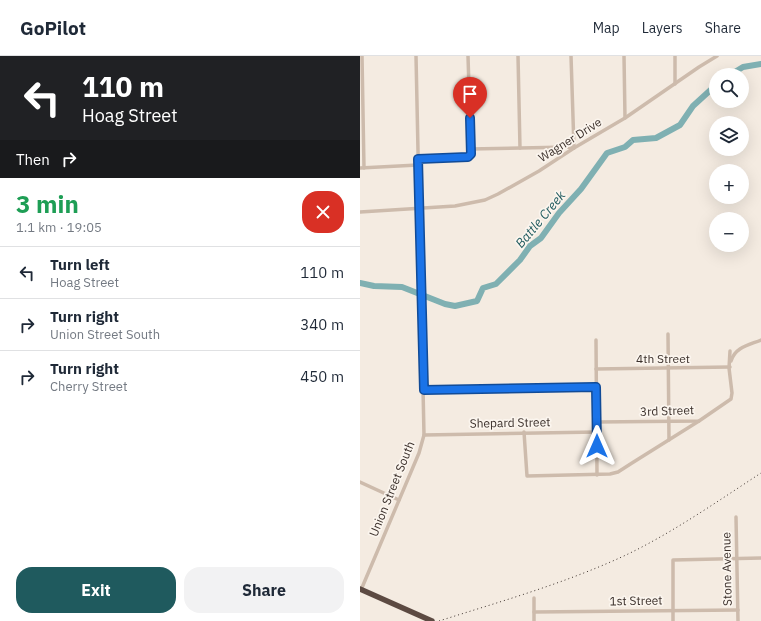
<!DOCTYPE html>
<meta charset="utf-8">
<style>
:root{--surface:#fff;--page:#f2f2f3;--text:#1f2937;--muted:#747a83;--line:#e0e1e3;--accent:#1f5a5e}
body{margin:0;font-family:"IBM Plex Sans",sans-serif;background:var(--page);color:var(--text);height:100vh;display:flex;flex-direction:column;font-size:15px;white-space:nowrap}
*{box-sizing:border-box;margin:0}
p{font-size:13px;color:var(--muted)}
.icon{flex:none;width:22px;height:22px;fill:none;stroke:currentColor;stroke-width:2;stroke-linecap:round;stroke-linejoin:round}
.map{position:relative;flex:1;overflow:hidden}
.panel{display:flex;flex-direction:column;background:var(--surface);width:360px}
.panel>*{flex:none}
.hud{background:#202124;color:#fff;overflow:hidden}
.buttons{position:absolute;left:349px;top:12px;display:grid;gap:8px}
.buttons a{display:grid;place-items:center;width:40px;height:40px;border-radius:50%;background:var(--surface);box-shadow:0 4px 16px #0002;font-size:20px}
.pin{position:absolute;display:grid;place-items:center;width:34px;height:34px;color:#fff;margin:-41px -17px;border-radius:50% 50% 50% 0;rotate:-45deg;box-shadow:0 0 4px #0007}
.pin .icon{rotate:45deg}
.me{position:absolute;width:44px;margin:-22px;rotate:0deg;stroke-linejoin:round;filter:drop-shadow(0 0 3px #0008)}
.turn{display:flex;align-items:center;gap:14px;height:84px;padding:0 16px;font-size:18px}
.turn .icon{width:52px;height:52px;stroke-width:2.5}
.turn b{display:block;font-size:28px;line-height:34px}
.then{display:flex;align-items:center;height:38px;padding:0 16px;background:#0003;gap:8px;font-size:15px}
.round{display:grid;place-items:center;flex:none;width:42px;height:42px;border-radius:16px;background:var(--page)}
.summary{display:flex;align-items:center;justify-content:space-between;height:68px;padding:0 16px}
h1{font-size:24px;font-weight:700;line-height:30px;color:#1e9e55}
.primary-button{display:flex;gap:8px;margin-top:auto;padding:8px 16px}
.primary-button a{flex:1;height:46px;border-radius:16px;background:var(--accent);color:#fff;font-size:16px;font-weight:700;line-height:46px;text-align:center}
.primary-button a+a{background:var(--page);color:var(--text)}
ul{padding:0;list-style:none}
li{display:flex;align-items:center;gap:12px;height:52px;padding:0 16px;border-top:1px solid var(--line)}
li div{flex:1}
li b{display:block;font-size:15px}
li em{font-style:normal}
header{display:flex;align-items:center;gap:24px;box-sizing:border-box;height:56px;padding:0 20px;background:var(--surface);border-bottom:1px solid var(--line)}
header strong{font-size:19px}
nav{display:flex;gap:22px;margin-inline-start:auto;font-size:14px}
main{display:flex;flex:1;min-height:0}
.map>svg:first-child{display:block}
</style>
<header>
<strong>GoPilot</strong>
<nav><a>Map</a><a>Layers</a><a>Share</a></nav>
</header>
<main>
<section class="panel">
<div class="hud">
<div class="turn"><svg class="icon" aria-label="left" viewBox="0 0 24 24"><path d="M17 20v-9H6M10 6l-5 5 5 5"/></svg><div><b>110 m</b>Hoag Street</div></div>
<div class="then">Then<svg class="icon" aria-label="right" viewBox="0 0 24 24"><path d="M7 20v-9h11M14 6l5 5-5 5"/></svg></div>
</div>
<div class="summary"><div><h1>3 min</h1><p>1.1 km · 19:05</p></div><a class="round" style="background:#d93025;color:#fff"><svg class="icon" aria-label="close" viewBox="0 0 24 24"><path d="M6 6l12 12M18 6L6 18"/></svg></a></div>
<ul>
<li><svg class="icon" aria-label="left" viewBox="0 0 24 24"><path d="M17 20v-9H6M10 6l-5 5 5 5"/></svg><div><b>Turn left</b><p>Hoag Street</p></div><em>110 m</em></li>
<li><svg class="icon" aria-label="right" viewBox="0 0 24 24"><path d="M7 20v-9h11M14 6l5 5-5 5"/></svg><div><b>Turn right</b><p>Union Street South</p></div><em>340 m</em></li>
<li><svg class="icon" aria-label="right" viewBox="0 0 24 24"><path d="M7 20v-9h11M14 6l5 5-5 5"/></svg><div><b>Turn right</b><p>Cherry Street</p></div><em>450 m</em></li>
</ul>
<div class="primary-button"><a>Exit</a><a>Share</a></div>
</section>
<div class="map">
<svg width="401" height="565" viewBox="0 0 401 565">
<rect width="100%" height="100%" fill="#f4ebe1"/>
<g fill="none" stroke-linecap="round" stroke-linejoin="round">
<!-- river -->
<g stroke="#7fb0b2" stroke-width="6">
<path d="M370,19L383,11L401,8"/>
<path d="M0,227L14,230L42,231L85,248L95,250L117,245L123,232L136,228L160,204L170,190L181,182L199,157L221,133L247,97L265,91L273,84L296,82L320,69L333,50L356,29"/>
</g>
<!-- minor -->
<g stroke="#cdbbac" stroke-width="3.5">
<path d="M2,0L4,112"/>
<path d="M158,0L160,92"/>
<path d="M264,0L265,62"/>
<path d="M315,0V28"/>
<path d="M110,93L210,91L214,92L211,0"/>
<path d="M58,103L108,101L111,98L108,0"/>
<path d="M0,112L58,109"/>
<path d="M0,156L95,150L125,144L138,138L179,115L214,92L265,62L339,11L357,0"/>
<path d="M308,278L309,384"/>
<path d="M236,284L237,419"/>
<path d="M371,305C375,291 389,289 401,284"/>
<path d="M236,313L370,311"/>
<path d="M64,334L236,331"/>
<path d="M237,366L339,365L371,343L372,337L369,312L370,295"/>
<path d="M164,376L167,420L250,418L258,416L272,407L339,365"/>
<path d="M64,379L237,376"/>
<path d="M0,426L39,444"/>
<path d="M376,461L378,565"/>
<path d="M1,534L59,397L64,379L56,0"/>
<path d="M174,556L378,554"/>
<path d="M174,565V542"/>
<path d="M313,565V504L401,502"/>
</g>
<!-- highway -->
<path stroke="#5c4a42" stroke-width="5.5" d="M0,533L72,565"/>
<!-- rail -->
<path stroke="#3b302b" stroke-width="1" stroke-dasharray="1 3" stroke-linecap="butt" d="M79,565C142,545 206,527 266,499C312,477 358,445 401,417"/>
</g>
<g fill="none" stroke-linecap="round" stroke-linejoin="round">
<defs>
<path id="route" d="M110,62L111,98L108,101L58,103L64,334L236,331L237,390"/>
</defs>
<!-- route casing -->
<use href="#route" stroke="#114b97" stroke-width="10"/>
<!-- route -->
<use href="#route" stroke="#1a73e8" stroke-width="7"/>
</g>
<g text-anchor="middle" stroke-width="3.5" stroke-linejoin="round" paint-order="stroke">
<!-- street labels -->
<g font-size="12" fill="#3b302b" stroke="#fbf5ee">
<text transform="translate(210 84) rotate(-32)" y="4">Wagner Drive</text>
<text x="303" y="307">4th Street</text>
<text transform="translate(307 355) rotate(-2)" y="4">3rd Street</text>
<text transform="translate(150 367) rotate(-1)" y="4">Shepard Street</text>
<text transform="translate(32 433) rotate(-68)" y="4">Union Street South</text>
<text transform="translate(367 513) rotate(-91)" y="4">Stone Avenue</text>
<text transform="translate(276 545) rotate(-1)" y="4">1st Street</text>
</g>
<!-- water labels -->
<g font-size="13" font-style="italic" fill="#1f5a5e" stroke="#fbf5ee">
<text transform="translate(180 163) rotate(-50)" y="5">Battle Creek</text>
</g>
</g>
</svg>
<div class="buttons">
<a><svg class="icon" aria-label="search" viewBox="0 0 24 24"><circle cx="10" cy="10" r="6"/><path d="M15 15l6 6"/></svg></a>
<a><svg class="icon" aria-label="layers" viewBox="0 0 24 24"><path d="M12 4l9 5-9 5-9-5zM3 14l9 5 9-5"/></svg></a>
<a>+</a>
<a>−</a>
</div>
<div class="pin" style="left:110px;top:62px;background:#d93025"><svg class="icon" aria-label="arrive" viewBox="0 0 24 24"><path d="M6 21V4h12l-3 4 3 4H6"/></svg></div>
<svg class="me" style="left:237px;top:390px" viewBox="-20 -20 40 40"><path d="M0-17L14 15 0 8-14 15z" fill="#1a73e8" stroke="#fff" stroke-width="4"/></svg>
</div>
</main>
